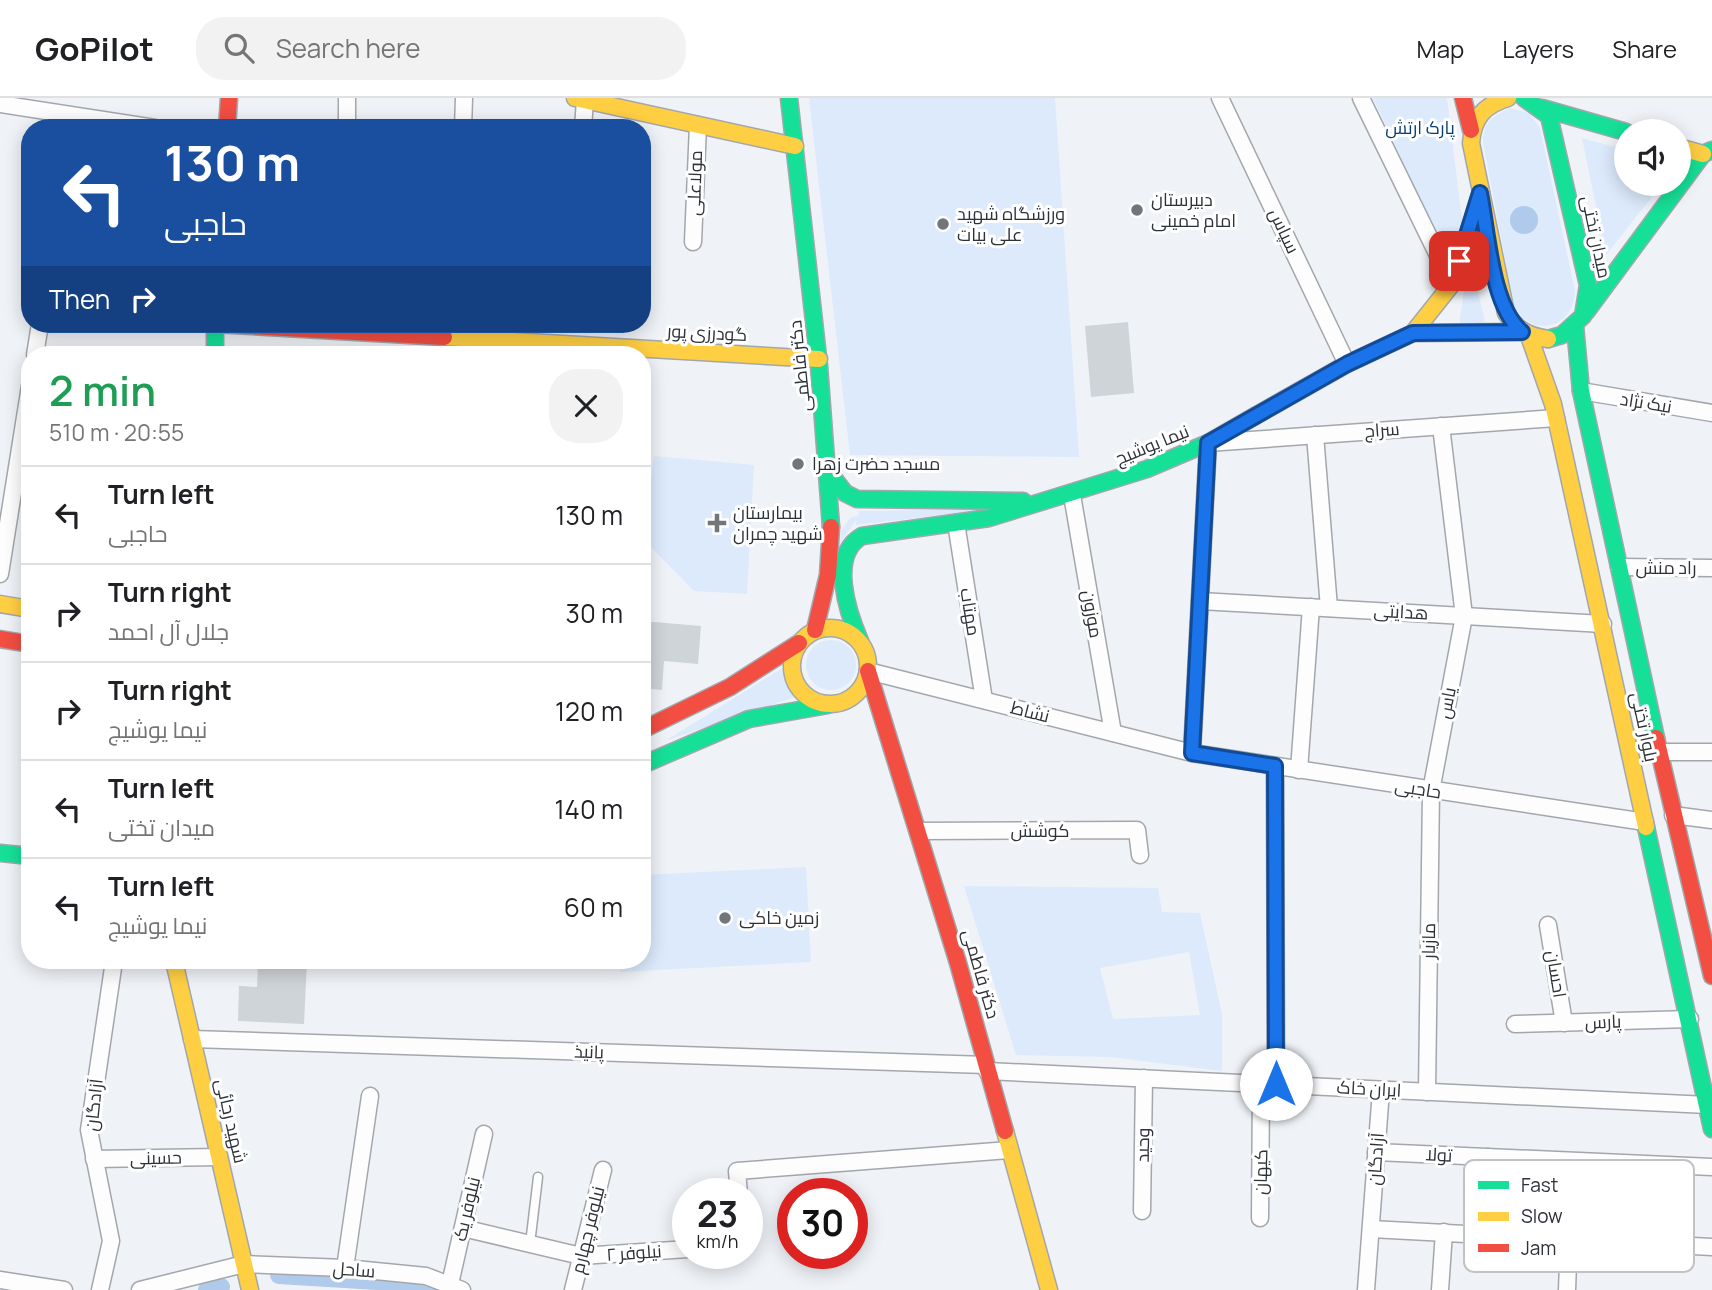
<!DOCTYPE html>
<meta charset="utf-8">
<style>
:root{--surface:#fff;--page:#f2f2f2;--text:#202124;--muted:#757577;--line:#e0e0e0}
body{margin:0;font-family:Manrope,Cairo,sans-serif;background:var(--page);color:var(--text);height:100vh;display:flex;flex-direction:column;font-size:26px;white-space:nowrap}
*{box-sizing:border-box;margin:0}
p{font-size:23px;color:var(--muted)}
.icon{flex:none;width:38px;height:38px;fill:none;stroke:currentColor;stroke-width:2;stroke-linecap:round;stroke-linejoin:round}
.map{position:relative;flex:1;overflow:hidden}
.details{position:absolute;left:21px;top:248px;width:630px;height:623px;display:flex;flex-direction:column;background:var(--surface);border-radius:28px;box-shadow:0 4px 18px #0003}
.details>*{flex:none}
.guide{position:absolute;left:21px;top:21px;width:630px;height:214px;border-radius:28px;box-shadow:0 4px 18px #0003;background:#1a4fa0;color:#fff;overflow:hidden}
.buttons{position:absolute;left:1614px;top:21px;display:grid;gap:14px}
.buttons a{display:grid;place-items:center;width:77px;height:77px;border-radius:50%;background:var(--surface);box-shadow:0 4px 18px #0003;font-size:35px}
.speed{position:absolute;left:672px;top:1080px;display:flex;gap:14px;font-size:35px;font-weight:700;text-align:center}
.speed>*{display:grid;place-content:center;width:91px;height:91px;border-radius:50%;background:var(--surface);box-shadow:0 4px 18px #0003;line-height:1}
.speed small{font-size:18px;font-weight:400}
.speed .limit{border:10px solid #d22;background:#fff;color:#111}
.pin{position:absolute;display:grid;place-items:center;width:60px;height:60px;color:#fff;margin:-30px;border-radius:14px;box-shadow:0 4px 10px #0006}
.me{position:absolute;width:77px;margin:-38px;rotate:0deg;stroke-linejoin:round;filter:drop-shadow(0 0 5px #0008)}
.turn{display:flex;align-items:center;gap:24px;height:147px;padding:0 28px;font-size:32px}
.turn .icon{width:91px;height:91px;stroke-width:2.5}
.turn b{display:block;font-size:49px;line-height:60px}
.then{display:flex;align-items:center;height:66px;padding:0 28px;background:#0003;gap:14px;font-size:26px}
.round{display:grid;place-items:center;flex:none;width:74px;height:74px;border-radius:28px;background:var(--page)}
.head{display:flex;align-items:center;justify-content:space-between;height:119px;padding:0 28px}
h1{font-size:42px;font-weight:600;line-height:52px;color:#1e9e55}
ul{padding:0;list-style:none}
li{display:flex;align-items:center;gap:21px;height:98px;padding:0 28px;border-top:2px solid var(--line)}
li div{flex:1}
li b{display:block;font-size:26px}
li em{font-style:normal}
header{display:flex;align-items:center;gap:42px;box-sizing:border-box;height:98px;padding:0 35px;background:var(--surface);border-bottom:2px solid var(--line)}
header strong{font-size:33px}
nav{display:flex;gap:38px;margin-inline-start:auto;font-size:24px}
.search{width:490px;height:63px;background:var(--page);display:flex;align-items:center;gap:18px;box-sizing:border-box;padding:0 24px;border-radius:28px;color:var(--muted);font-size:26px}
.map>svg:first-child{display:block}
</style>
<header>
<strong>GoPilot</strong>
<div class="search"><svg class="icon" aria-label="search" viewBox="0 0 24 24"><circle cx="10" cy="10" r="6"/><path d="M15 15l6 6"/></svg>Search here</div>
<nav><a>Map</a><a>Layers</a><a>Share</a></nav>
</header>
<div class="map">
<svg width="1712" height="1192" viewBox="0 0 1712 1192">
<rect width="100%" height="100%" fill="#eff3f8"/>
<!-- green -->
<g fill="#dceafc" fill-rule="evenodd">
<path d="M809,0H1055L1079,359L850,357Z"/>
<path d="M1373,0H1447L1464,138L1450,164Z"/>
<path d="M1510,10L1529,15L1540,30L1575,193C1574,231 1532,241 1514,208L1483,44C1483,24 1492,18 1510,10Z"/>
<path d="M1582,40L1626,52V86H1662L1606,157Z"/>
<path d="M1469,156L1485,224L1459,228Z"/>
<path d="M654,358L754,367L747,496L694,493L643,441Z"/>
<path d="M995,411L856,427V422L840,445L841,433L850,420L858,418L859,413Z"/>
<circle cx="831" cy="567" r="25"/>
<path d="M784,569L795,599L665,643Z"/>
<path d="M806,769L811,864L620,874L619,863H642V777Z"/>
<path d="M964,788L1158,790L1162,814L1200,815L1222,916V973L1110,959L1016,957ZM1189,854L1200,917L1113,921L1100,870Z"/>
</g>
<!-- water -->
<circle fill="#afcaeb" cx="1524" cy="122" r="14"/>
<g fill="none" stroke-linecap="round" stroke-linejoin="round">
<!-- canal -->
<g stroke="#afcaeb" stroke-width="18">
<path d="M279,1177L377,1183L429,1192"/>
<path d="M207,1192L221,1189"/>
</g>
</g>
<!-- building -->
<g fill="#cfd4d9">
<path d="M1128,224L1134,295L1091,299L1085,228Z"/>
<path d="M642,523L701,528L698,566L664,563L662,592L642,590Z"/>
<path d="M258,863H307L304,926L238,923L239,888L257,889Z"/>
</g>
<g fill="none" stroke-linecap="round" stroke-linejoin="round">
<defs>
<path id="lane" d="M530,1146L538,1079"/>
<g id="street">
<path d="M1220,0L1347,266"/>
<path d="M1361,0L1452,186"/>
<path d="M0,6L155,30"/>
<path d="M347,30V0"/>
<path d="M463,30L464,0"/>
<path d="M583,30L585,2"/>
<path d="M693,144L698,27"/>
<path d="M35,257L40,226"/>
<path d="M1581,293L1712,315"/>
<path d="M1315,337L1329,510"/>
<path d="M1072,397L1113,635"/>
<path d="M956,425L984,602"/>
<path d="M1619,469L1712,470"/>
<path d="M0,476L30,288"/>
<path d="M1200,503L1603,526"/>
<path d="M868,573L1192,655L1645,724"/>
<path d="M1659,654H1712"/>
<path d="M1192,655L1208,345L1556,320"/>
<path d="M1275,668L1276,986"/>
<path d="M1299,672L1311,509"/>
<path d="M1673,717L1712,722"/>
<path d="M918,733L1137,732L1140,757"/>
<path d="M1548,827L1564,925"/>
<path d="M1515,926L1690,921"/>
<path d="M192,941L986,967"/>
<path d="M987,973L1708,1007"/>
<path d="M1427,994L1431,693L1464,518L1441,328"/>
<path d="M1376,1054L1712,1069"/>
<path d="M94,1061L219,1059"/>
<path d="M739,1096L737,1073L1009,1052"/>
<path d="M1142,1113L1144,980"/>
<path d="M1260,1120L1261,986"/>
<path d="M463,1130L581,1158L688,1151"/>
<path d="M1371,1131L1712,1149"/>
<path d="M1487,1135L1488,1059"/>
<path d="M345,1170L370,998"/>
<path d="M0,1182L64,1192"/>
<path d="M450,1186L484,1036"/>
<path d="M100,1192L111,1143L89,1032L114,863"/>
<path d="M140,1192L244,1166L345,1170L426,1178L462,1192"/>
<path d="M573,1192L603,1072"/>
<path d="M1366,1192L1381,992"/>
<path d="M1440,1192L1444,1134"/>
<path d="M1567,1192L1569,1139"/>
</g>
<g id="fast">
<path d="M789,0L819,268L831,429"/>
<path d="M1524,0L1549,18L1588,187L1583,218L1562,237L1548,241"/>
<path d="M1542,10L1626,34"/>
<path d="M1586,214L1703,56L1712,52"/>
<path d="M215,226V257"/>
<path d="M1575,228L1581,293L1656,640"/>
<path d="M829,374L845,395L857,401L1023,403"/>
<path d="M860,543C848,515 828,457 862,438L989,420L1147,371L1208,345L1255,318"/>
<path d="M642,667L749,621L828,607"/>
<path d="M1646,729L1712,1031"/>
<path d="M0,755L30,758"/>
</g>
<g id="slow">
<path d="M575,0L795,48"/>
<path d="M1508,0C1484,7 1473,20 1471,45L1506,215C1517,232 1528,238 1548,241"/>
<path d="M1678,49L1703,56"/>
<path d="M1413,235L1522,234"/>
<path d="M1529,238L1553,306L1646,729"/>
<path d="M444,239L819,261"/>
<path d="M1255,318L1347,266L1413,235L1452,186L1481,95"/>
<path d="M0,506L30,511"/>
<circle cx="830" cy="568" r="38"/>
<path d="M174,863L250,1192"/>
<path d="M1005,1033L1049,1192"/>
</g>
<g id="jam">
<path d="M1463,0L1471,32"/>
<path d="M227,30L229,0"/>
<path d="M215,226L444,239"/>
<path d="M815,532L828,477L831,429"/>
<path d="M0,541L30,546"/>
<path d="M868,573L958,865L1005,1033"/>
<path d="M642,632L730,589L799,545"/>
<path d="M1656,640L1712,878"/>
</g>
</defs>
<!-- lane casing -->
<use href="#lane" stroke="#a3a7ac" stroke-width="11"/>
<!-- street casing -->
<use href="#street" stroke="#a3a7ac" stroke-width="19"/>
<!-- fast casing -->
<use href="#fast" stroke="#a3a7ac" stroke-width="19"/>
<!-- slow casing -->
<use href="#slow" stroke="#a3a7ac" stroke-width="19"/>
<!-- jam casing -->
<use href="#jam" stroke="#a3a7ac" stroke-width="19"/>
<!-- lane -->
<use href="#lane" stroke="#fdfdfe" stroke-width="8"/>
<!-- street -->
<use href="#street" stroke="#fdfdfe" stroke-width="16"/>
<!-- fast -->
<use href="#fast" stroke="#16e098" stroke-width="16"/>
<!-- slow -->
<use href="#slow" stroke="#ffcf43" stroke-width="16"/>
<!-- jam -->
<use href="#jam" stroke="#f24e42" stroke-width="16"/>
</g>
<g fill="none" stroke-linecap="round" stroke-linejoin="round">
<defs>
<path id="route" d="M1276,986L1275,668L1192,655L1208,345L1347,266L1413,235L1522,234C1491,208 1488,134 1480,95L1459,163"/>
</defs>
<!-- route casing -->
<use href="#route" stroke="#114b97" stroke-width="18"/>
<!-- route -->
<use href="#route" stroke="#1a73e8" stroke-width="12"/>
</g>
<!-- markers -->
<g fill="#71767b" stroke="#fff" stroke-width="2.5">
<circle cx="1137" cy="112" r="7"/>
<circle cx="943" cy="126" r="7"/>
<circle cx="798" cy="366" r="7"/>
<path d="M713.5 414.5h7v7h7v7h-7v7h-7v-7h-7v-7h7z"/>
<circle cx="725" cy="820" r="7"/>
</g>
<g text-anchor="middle" stroke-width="6" stroke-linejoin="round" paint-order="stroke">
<!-- park labels -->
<g font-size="18" fill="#043f74" stroke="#fff">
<text x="1420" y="36">پارک ارتش</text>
</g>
<!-- street labels -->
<g font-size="18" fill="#2d3238" stroke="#fff">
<text transform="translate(695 85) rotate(-88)" y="6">مولاعلی</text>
<text transform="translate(1284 133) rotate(65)" y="6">سپاس</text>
<text transform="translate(1596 139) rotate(78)" y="6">میدان تختی</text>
<text transform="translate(707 235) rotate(3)" y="6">گودرزی پور</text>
<text transform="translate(800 268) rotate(-96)" y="6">دکتر فاطمی</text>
<text transform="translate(1646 305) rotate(9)" y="6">نیک نژاد</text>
<text transform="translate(1382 332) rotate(-4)" y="6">سراج</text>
<text transform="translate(1152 347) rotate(-22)" y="6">نیما یوشیج</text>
<text x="1666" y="476">راد منش</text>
<text transform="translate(970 514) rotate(81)" y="6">مهتاب</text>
<text transform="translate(1401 514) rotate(3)" y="6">هدایتی</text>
<text transform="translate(1092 516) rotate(80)" y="6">موزون</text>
<text transform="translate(1447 605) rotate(-79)" y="6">یاس</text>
<text transform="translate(1030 614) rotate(14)" y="6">نشاط</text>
<text transform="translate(1644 629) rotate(78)" y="6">بلوار تختی</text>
<text transform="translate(1418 691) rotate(9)" y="6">حاجبی</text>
<text x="1040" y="739">کوشش</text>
<text transform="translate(1429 843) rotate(-89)" y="6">مازیار</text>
<text transform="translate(981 876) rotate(74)" y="6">دکتر فاطمی</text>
<text transform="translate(1556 876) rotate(81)" y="6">احسان</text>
<text transform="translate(1603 924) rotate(-2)" y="6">پارس</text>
<text transform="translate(589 954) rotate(2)" y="6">پانیذ</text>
<text transform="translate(1369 991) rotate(3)" y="6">ایران خاک</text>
<text transform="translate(94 1007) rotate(-84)" y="6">آزادگان</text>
<text transform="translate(231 1023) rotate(77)" y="6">شهید رجائی</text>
<text transform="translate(1143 1047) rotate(-89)" y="6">وحید</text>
<text transform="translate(1439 1057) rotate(3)" y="6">تولا</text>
<text transform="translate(156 1060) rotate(-1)" y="6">حسینی</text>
<text transform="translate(1376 1061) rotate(-86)" y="6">آزادگان</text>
<text transform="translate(1261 1074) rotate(-89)" y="6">کیهان</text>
<text transform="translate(467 1111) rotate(-77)" y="6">نیلوفر یک</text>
<text transform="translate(588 1132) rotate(-76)" y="6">نیلوفر چهارم</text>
<text transform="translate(634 1155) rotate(-4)" y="6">نیلوفر ۲</text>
<text transform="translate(354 1172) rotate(4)" y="6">ساحل</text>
</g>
<!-- poi labels -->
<g font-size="18" fill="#2d3238" stroke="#fff" text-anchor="start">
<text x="1151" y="108">دبیرستان<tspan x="1151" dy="21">امام خمینی</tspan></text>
<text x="957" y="122">ورزشگاه شهید<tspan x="957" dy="21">علی بیات</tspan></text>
<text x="812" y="372">مسجد حضرت زهرا</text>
<text x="733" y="421">بیمارستان<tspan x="733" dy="21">شهید چمران</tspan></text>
<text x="739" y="826">زمین خاکی</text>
</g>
</g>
<!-- legend -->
<rect x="1464" y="1062" width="230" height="112" rx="10" fill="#fff" stroke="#c0c2c3" stroke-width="2"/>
<rect x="1478" y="1083" width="31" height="8" fill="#16e098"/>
<rect x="1478" y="1114" width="31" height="9" fill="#ffcf43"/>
<rect x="1478" y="1146" width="31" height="8" fill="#f24e42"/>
<g font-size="19" fill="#2d3238">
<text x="1521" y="1094">Fast</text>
<text x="1521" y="1125">Slow</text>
<text x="1521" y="1157">Jam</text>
</g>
</svg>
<div class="buttons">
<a><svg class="icon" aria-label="sound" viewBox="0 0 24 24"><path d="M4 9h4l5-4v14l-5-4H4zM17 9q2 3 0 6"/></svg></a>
</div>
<div class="speed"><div>23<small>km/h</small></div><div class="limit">30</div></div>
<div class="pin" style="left:1459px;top:163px;background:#d93025"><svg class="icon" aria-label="arrive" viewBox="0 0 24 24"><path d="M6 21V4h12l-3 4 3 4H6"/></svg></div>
<svg class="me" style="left:1276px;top:986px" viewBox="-20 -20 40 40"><circle r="19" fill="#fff"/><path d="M0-13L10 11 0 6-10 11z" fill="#1a73e8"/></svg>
<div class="guide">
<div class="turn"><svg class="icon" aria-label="left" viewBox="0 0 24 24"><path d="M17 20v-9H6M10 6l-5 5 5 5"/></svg><div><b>130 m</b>حاجبی</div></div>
<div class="then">Then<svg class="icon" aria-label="right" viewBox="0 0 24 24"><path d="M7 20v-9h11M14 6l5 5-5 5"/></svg></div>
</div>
<section class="details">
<div class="head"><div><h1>2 min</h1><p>510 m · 20:55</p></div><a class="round"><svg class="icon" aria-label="close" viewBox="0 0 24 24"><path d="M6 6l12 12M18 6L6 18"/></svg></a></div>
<ul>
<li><svg class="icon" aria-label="left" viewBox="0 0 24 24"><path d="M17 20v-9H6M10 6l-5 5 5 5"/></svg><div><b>Turn left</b><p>حاجبی</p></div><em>130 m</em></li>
<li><svg class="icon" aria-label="right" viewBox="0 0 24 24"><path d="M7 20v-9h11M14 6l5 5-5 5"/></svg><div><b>Turn right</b><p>جلال آل احمد</p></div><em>30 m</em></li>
<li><svg class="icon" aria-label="right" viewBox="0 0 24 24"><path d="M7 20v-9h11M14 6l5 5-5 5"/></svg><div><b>Turn right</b><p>نیما یوشیج</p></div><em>120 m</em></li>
<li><svg class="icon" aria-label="left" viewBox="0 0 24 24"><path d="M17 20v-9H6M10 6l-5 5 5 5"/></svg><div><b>Turn left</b><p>میدان تختی</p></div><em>140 m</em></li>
<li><svg class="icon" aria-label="left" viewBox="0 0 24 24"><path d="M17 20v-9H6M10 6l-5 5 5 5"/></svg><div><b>Turn left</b><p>نیما یوشیج</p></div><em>60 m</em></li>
</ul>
</section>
</div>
